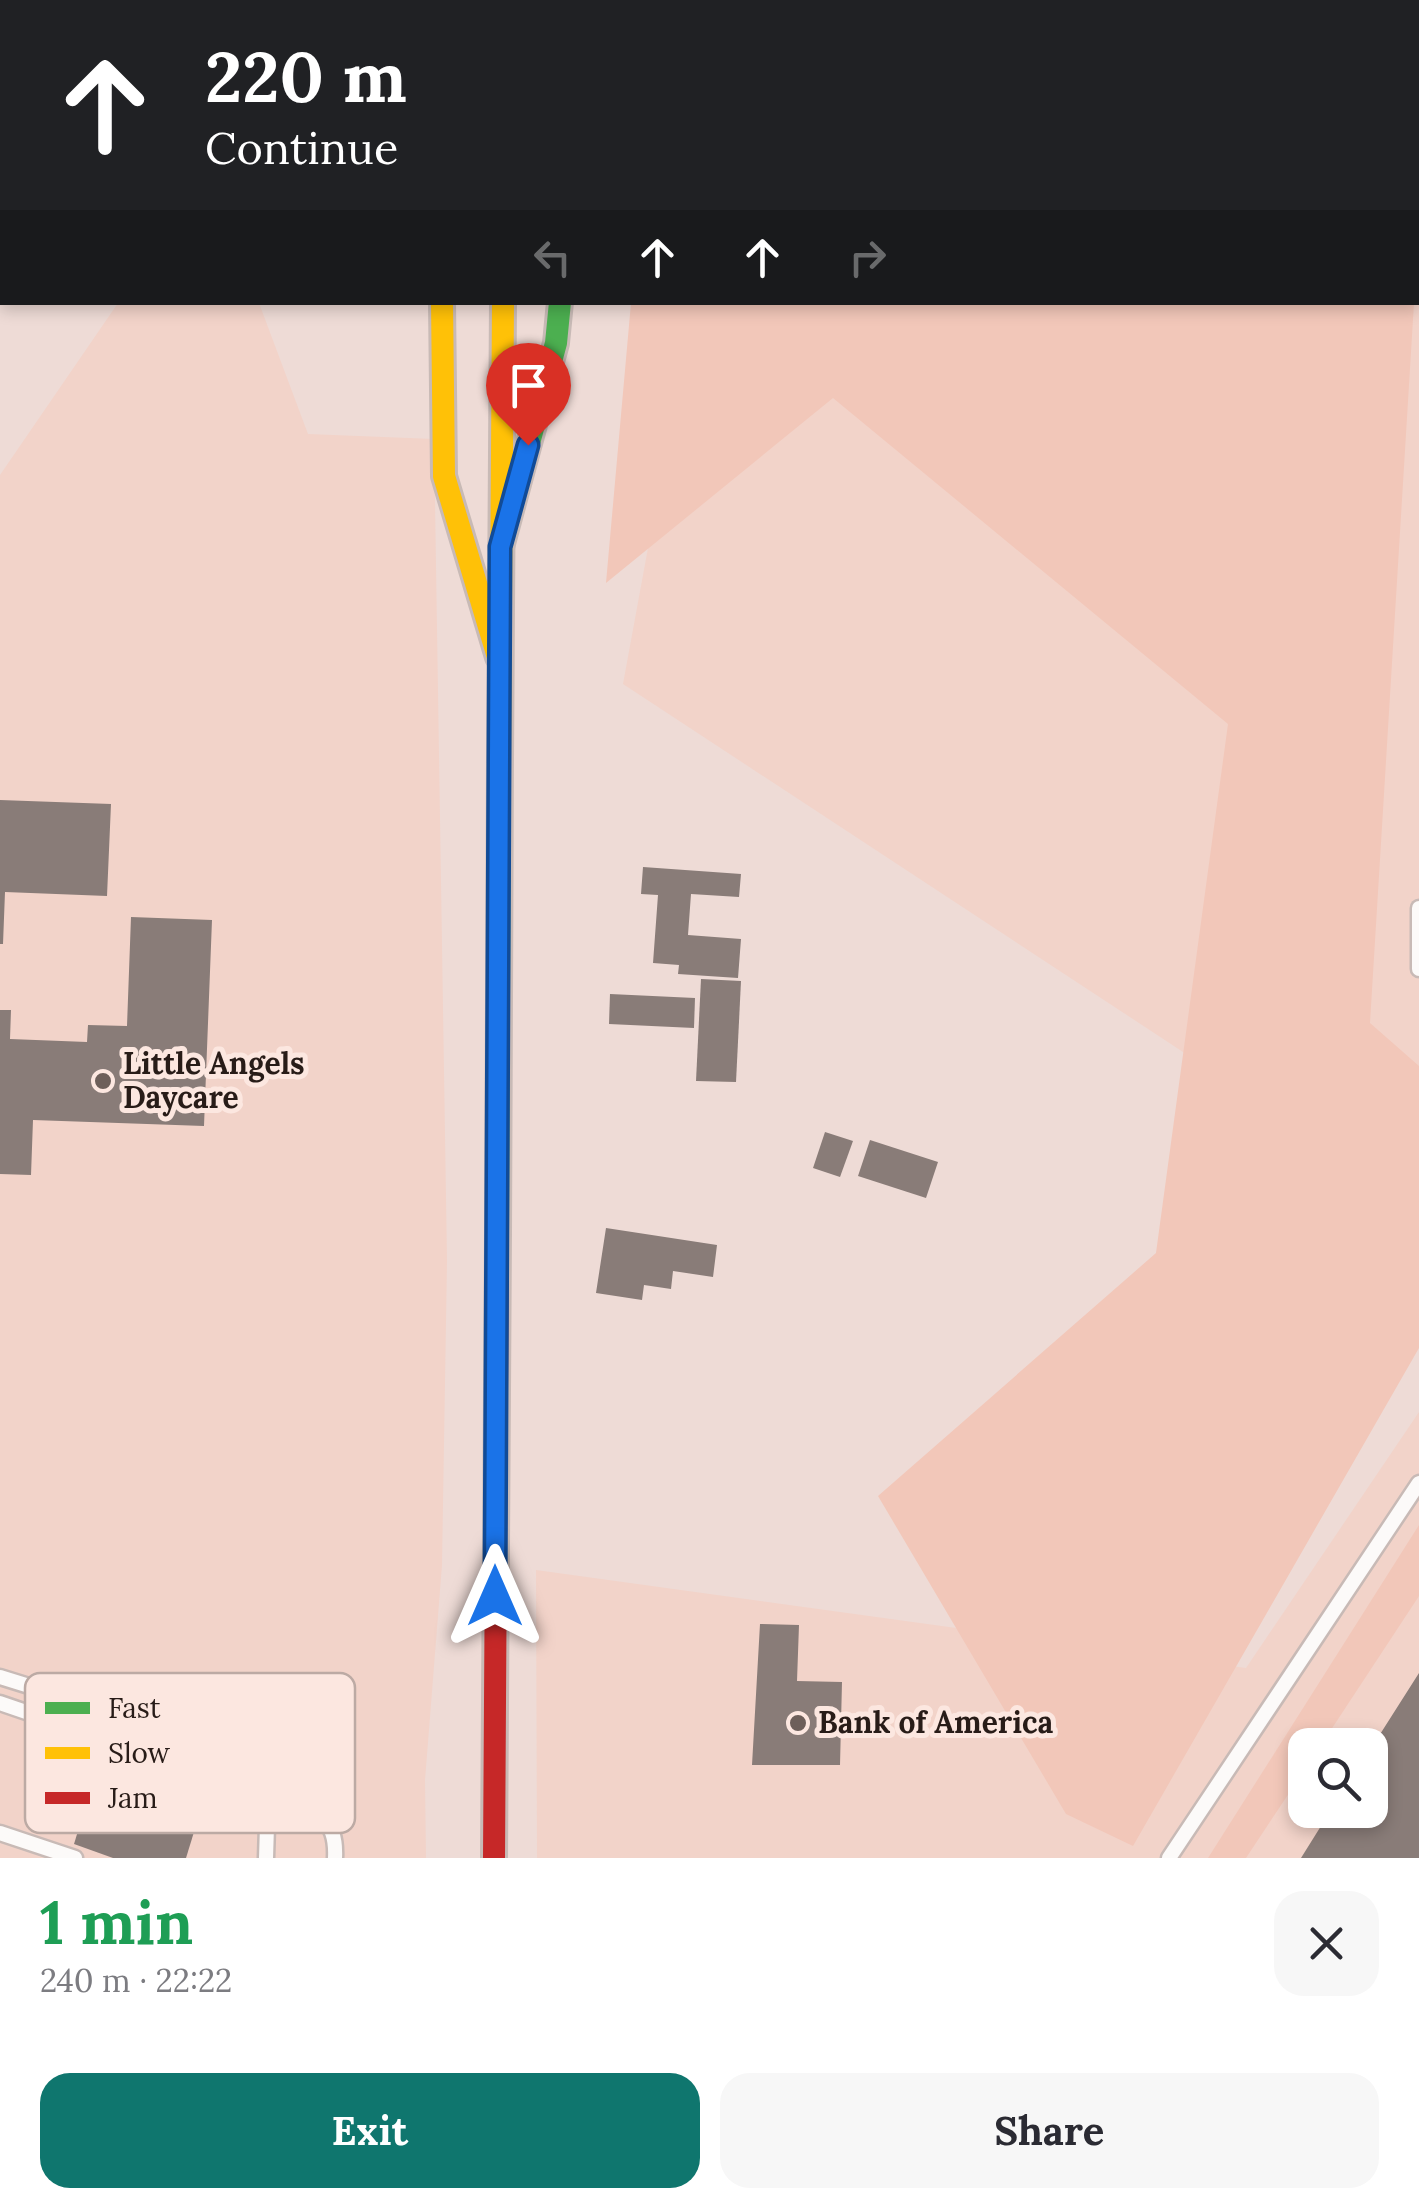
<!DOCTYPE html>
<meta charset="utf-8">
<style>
:root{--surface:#fff;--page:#f7f7f7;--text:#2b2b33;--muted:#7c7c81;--accent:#0f766e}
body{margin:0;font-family:Lora,serif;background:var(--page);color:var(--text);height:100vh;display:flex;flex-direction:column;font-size:38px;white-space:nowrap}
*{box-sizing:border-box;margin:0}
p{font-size:32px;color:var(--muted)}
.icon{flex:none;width:55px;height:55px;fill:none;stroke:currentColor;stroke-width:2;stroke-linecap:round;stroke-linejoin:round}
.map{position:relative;height:1858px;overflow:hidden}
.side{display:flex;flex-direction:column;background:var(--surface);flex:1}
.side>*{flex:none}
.top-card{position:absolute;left:0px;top:0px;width:1420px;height:305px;box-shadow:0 5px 15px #0003;background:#202124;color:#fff;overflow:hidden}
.buttons{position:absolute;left:1288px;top:1728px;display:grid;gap:20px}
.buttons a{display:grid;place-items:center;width:100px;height:100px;border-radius:20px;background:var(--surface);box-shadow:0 5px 15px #0003;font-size:50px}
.pin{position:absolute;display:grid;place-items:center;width:85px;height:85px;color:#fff;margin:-102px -42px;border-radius:50% 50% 50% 0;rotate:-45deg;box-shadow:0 0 10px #0007}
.pin .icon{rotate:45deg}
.me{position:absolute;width:110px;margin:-55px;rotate:0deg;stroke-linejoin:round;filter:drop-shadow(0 0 8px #0008)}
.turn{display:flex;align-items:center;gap:35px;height:210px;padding:0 40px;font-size:45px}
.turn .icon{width:130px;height:130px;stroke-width:2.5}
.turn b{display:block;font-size:70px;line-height:85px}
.lanes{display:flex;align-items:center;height:95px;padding:0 40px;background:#0003;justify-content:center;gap:50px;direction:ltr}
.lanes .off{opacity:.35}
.round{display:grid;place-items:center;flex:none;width:105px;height:105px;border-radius:30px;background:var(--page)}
.overview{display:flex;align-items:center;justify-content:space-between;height:170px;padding:0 40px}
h1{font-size:60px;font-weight:700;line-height:75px;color:#1e9e55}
.action{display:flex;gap:20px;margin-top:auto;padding:20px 40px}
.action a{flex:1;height:115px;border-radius:30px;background:var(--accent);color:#fff;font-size:40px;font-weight:700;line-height:115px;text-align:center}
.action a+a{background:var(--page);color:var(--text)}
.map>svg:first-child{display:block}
</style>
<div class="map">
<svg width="1419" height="1858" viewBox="0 0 1419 1858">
<rect width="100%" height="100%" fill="#eedbd6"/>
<!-- built -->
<g fill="#f2d3c9" fill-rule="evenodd">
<path d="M748,0H1419V1207L623,684L693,303L1418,302V2H748Z"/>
<path d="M118,303H259L308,434L434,439L447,1261L442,1565L425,1780L426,1858H0V475Z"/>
<path d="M1419,1412V1858H537L536,1570L1246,1668ZM1305,1745H1370V1810H1305Z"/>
</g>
<!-- green -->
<g fill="#f2c7b9">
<path d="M673,0H1375L672,2Z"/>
<path d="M631,303H1414L1370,1023L1419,1066V1348L1133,1846L1066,1814L878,1496L1156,1253L1228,724L833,398L606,583Z"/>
<path d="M1419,1525V1596L1321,1745H1305V1769L1246,1858H1208Z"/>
</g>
<!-- building -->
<g fill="#897c78">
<path d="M0,800L111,804L107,896L5,892L3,944H0Z"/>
<path d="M643,867L741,874L739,897L691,894L688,935L741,939L738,978L678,974L679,965L653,963L658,895L641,894Z"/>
<path d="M131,917L212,920L204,1126L33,1120L31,1175L0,1174V1010H11L10,1039L87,1042L88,1025L127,1026Z"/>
<path d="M701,979L741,981L736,1082L696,1081Z"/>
<path d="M610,994L695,998L694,1028L609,1024Z"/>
<path d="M825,1132L853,1141L840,1177L813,1168Z"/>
<path d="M870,1140L938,1162L926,1198L858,1176Z"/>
<path d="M606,1228L717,1245L713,1277L673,1271L671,1289L644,1285L642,1300L596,1293Z"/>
<path d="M760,1624L799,1625L797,1681L842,1682L840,1765H752Z"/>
<path d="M1419,1673V1858H1301L1331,1810H1370V1750Z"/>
<path d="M101,1756L206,1793L186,1858H113L74,1844Z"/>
</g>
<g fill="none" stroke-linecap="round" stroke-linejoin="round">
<defs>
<g id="lane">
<path d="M1419,908V969"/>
<path d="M0,1677L251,1755L268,1794L266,1858"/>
<path d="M0,1703L318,1812C332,1826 336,1838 335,1858"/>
<path d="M0,1833L75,1858"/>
<path d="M1169,1858L1419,1483"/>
</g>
<g id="fast">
<path d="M420,0L421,2"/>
<path d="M505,0V2"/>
<path d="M501,547L556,343L560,302"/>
<path d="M498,1233L500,759"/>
</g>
<g id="slow">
<path d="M594,2L595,0"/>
<path d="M442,302L444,476L498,657"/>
<path d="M500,759L503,302"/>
</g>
<path id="jam" d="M494,1858L498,1233"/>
</defs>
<!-- lane casing -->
<use href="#lane" stroke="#c8bab6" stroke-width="19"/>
<!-- fast casing -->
<use href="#fast" stroke="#c8bab6" stroke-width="28"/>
<!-- slow casing -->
<use href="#slow" stroke="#c8bab6" stroke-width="28"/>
<!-- jam casing -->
<use href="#jam" stroke="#c8bab6" stroke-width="28"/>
<!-- lane -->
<use href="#lane" stroke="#fcfaf9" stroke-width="14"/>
<!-- fast -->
<use href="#fast" stroke="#4caf50" stroke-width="22"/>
<!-- slow -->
<use href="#slow" stroke="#ffc107" stroke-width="22"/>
<!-- jam -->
<use href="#jam" stroke="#c62828" stroke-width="22"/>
</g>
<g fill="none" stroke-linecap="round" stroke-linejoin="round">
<defs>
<path id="route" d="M495,1596L500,547L528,445"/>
</defs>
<!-- route casing -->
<use href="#route" stroke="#114b97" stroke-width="25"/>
<!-- route -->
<use href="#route" stroke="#1a73e8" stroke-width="18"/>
</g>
<!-- markers -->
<g fill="#6d5f5a" stroke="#fce7e0" stroke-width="4">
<circle cx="103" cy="1081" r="10"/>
<circle cx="798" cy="1723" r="10"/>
</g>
<g text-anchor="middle" stroke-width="10" stroke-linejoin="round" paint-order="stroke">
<!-- poi labels -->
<g font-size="30" font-weight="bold" fill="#281c18" stroke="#fce7e0" text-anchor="start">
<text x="123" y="1074">Little Angels<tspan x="123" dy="34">Daycare</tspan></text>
<text x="818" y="1733">Bank of America</text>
</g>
</g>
<!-- legend -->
<rect x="25" y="1673" width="330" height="160" rx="15" fill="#fce7e0" stroke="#bcaaa4" stroke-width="2.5"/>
<rect x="45" y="1702" width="45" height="12" fill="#4caf50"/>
<rect x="45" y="1747" width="45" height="12" fill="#ffc107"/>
<rect x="45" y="1792" width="45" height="12" fill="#c62828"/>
<g font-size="28" fill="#281c18">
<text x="108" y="1718">Fast</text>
<text x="108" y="1763">Slow</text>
<text x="108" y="1808">Jam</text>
</g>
</svg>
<div class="buttons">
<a><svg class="icon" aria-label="search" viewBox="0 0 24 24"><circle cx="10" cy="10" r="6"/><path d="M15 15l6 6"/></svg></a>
</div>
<div class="pin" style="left:528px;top:445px;background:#d93025"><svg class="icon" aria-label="arrive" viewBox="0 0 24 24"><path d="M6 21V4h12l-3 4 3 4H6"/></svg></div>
<svg class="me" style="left:495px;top:1596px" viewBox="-20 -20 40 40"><path d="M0-17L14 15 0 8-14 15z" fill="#1a73e8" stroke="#fff" stroke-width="4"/></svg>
<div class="top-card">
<div class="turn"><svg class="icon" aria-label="ahead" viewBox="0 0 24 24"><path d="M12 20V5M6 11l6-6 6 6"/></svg><div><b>220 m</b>Continue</div></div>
<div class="lanes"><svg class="icon off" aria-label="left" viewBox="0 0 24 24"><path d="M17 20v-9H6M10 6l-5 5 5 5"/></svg><svg class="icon" aria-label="ahead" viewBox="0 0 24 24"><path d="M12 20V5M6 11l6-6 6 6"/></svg><svg class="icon" aria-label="ahead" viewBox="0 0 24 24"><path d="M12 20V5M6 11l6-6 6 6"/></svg><svg class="icon off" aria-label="right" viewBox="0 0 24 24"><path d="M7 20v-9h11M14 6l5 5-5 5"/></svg></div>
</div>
</div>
<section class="side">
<div class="overview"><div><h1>1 min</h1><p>240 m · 22:22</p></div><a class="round"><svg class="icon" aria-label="close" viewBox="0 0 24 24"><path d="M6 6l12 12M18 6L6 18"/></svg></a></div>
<div class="action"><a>Exit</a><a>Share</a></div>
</section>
